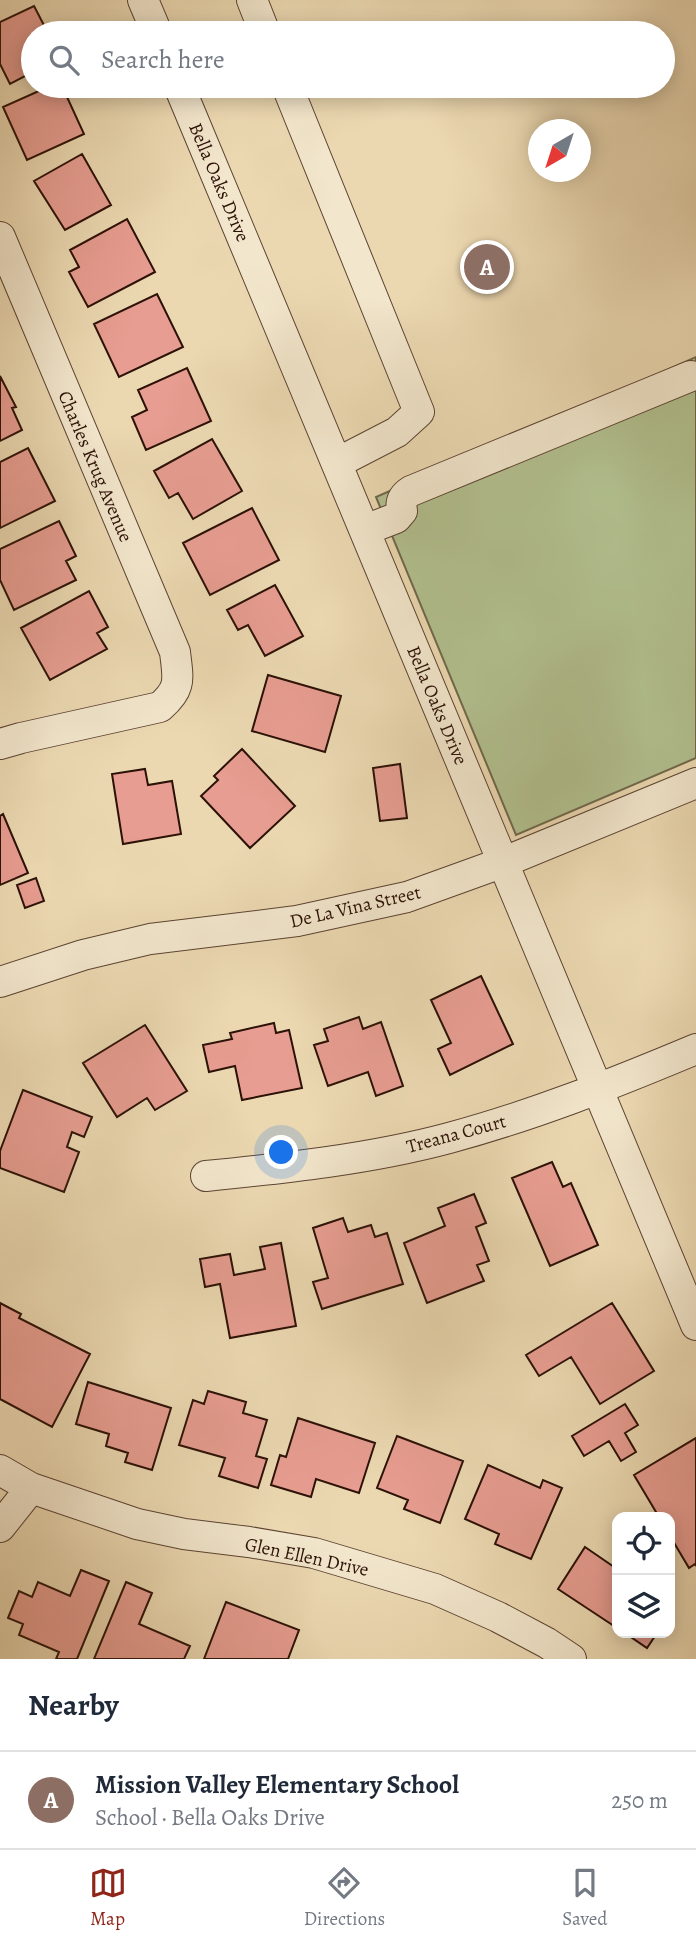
<!DOCTYPE html>
<meta charset="utf-8">
<style>
:root{--surface:#fff;--page:#f2f2f3;--text:#1f2937;--muted:#747a83;--line:#e0e1e3;--accent:#8f2418}
body{margin:0;font-family:Alegreya,serif;background:var(--page);color:var(--text)}
.controls{position:absolute;right:21px;bottom:21px;display:grid;overflow:hidden;border-radius:14px;box-shadow:0 4px 18px #0003}
.controls button{width:63px;height:63px;display:grid;place-items:center;padding:0;border:0;border-bottom:2px solid var(--line);background:var(--surface);color:var(--text);font:35px sans-serif}
.compass{position:absolute;left:528px;top:119px;width:63px;height:63px;border-radius:50%;background:var(--surface);box-shadow:0 4px 18px #0003;rotate:219deg}
.you{position:absolute;left:282px;top:1153px;width:24px;height:24px;margin:-18px;border:5px solid #fff;border-radius:50%;background:#1a73e8;box-shadow:0 0 0 10px #1a73e833}
.badge{display:grid;place-items:center;width:46px;height:46px;border-radius:50%;background:var(--accent);color:#fff;font-size:23px;font-weight:700}
.pin{position:absolute;translate:-50% -50%;border:4px solid #fff;box-shadow:0 2px 7px #0006}
.list{margin:0;padding:0;list-style:none}
h2{display:flex;justify-content:space-between;align-items:center;height:91px;margin:0;padding:0 28px;font-size:30px}
h2 small{font-size:23px;font-weight:400;color:var(--muted)}
.list li{display:grid;grid-template-columns:46px 1fr auto;gap:21px;align-items:center;box-sizing:border-box;height:98px;padding:0 28px;border-top:2px solid var(--line)}
.list b{display:block;font-size:26px;white-space:nowrap}
.list p{margin:0;font-size:23px;white-space:nowrap;color:var(--muted)}
.list em{font-size:23px;font-style:normal;color:var(--muted)}
.icon{flex:none;width:38px;height:38px;fill:none;stroke:currentColor;stroke-width:2;stroke-linecap:round;stroke-linejoin:round}
.map{position:relative;flex:none;width:696px;height:1659px;overflow:hidden}
.search{position:absolute;background:var(--surface);box-shadow:0 4px 18px #0003;left:21px;right:21px;top:21px;height:77px;display:flex;align-items:center;gap:18px;box-sizing:border-box;padding:0 24px;border-radius:38px;color:var(--muted);font-size:26px}
.sheet{height:189px;background:var(--surface)}
nav{display:flex;justify-content:space-around;align-items:center;box-sizing:border-box;height:98px;border-top:2px solid var(--line);background:var(--surface);font-size:19px;color:var(--muted)}
nav a{display:grid;justify-items:center;gap:4px}
nav .on{color:var(--accent)}
.map>svg:first-child{display:block}
.green{fill:#b2c08f;stroke:#6f684b;stroke-width:2}
.building{fill:#e79d91;stroke:#2c1107;stroke-width:2}
.lines{fill:none;stroke-linecap:round;stroke-linejoin:round}
.minor-casing{stroke:#5c4332;stroke-width:32}
.minor{stroke:#f2e6cc;stroke-width:30}
.labels{text-anchor:middle;stroke-width:5;stroke-linejoin:round;paint-order:stroke}
.street-label{font-size:19px;fill:#2c1107;stroke:#f2e6cc}
</style>
<div class="map">
<svg width="696" height="1659" viewBox="0 0 696 1659">
<rect width="100%" height="100%" fill="#ebd8b1"/>
<filter id="stains"><feTurbulence type="fractalNoise" baseFrequency=".00286" numOctaves="4"/><feColorMatrix values="0 0 0 0 .2 0 0 0 0 .09 0 0 0 0 .02 0 0 0 .5 -.17"/></filter>
<radialGradient id="worn" r=".72"><stop offset=".6" stop-color="#630" stop-opacity="0"/><stop offset="1" stop-color="#630" stop-opacity=".3"/></radialGradient>
<path class="green" d="M696,357v401l-180,77 -140,-338z"/>
<path class="building" d="M34,6l14,27h-15v39l-23,12 -10,-20v-42z
M50,86h12l22,48 -57,26 -24,-53z
M82,154l29,51 -46,25 -31,-49z
M127,219l28,53 -67,35 -19,-35 10,-5 -9,-17z
M157,294l26,53 -64,30 -25,-53z
M187,368l24,53 -65,29 -14,-33 15,-7 -9,-20z
M0,376l16,31 -4,1 10,22 -22,11z
M212,439l30,52 -49,28 -15,-26 -9,5 -15,-27z
M28,448l27,53 -55,27v-66z
M252,508l27,52 -69,35 -27,-52z
M59,521l17,35 -10,5 10,19 -62,30 -14,-30v-31z
M275,585l28,51 -38,20 -17,-31 -10,5 -11,-20z
M89,591l19,36 -11,6 10,16 -57,31 -29,-52z
M268,675l73,21 -16,56 -73,-21z
M242,749l53,57 -45,42 -49,-52 17,-16 -4,-4z
M400,764l7,54 -27,3 -7,-53z
M145,769l3,16 24,-4 9,53 -58,10 -11,-70z
M3,814l25,59 -28,12v-69z
M36,878l8,23 -19,7 -8,-23z
M481,976l32,68 -63,31 -12,-26 13,-6 -20,-43z
M359,1017l4,12 18,-7 22,64 -27,10 -8,-24 -40,14 -14,-41 14,-4 -4,-12z
M274,1023l2,10 13,-3 13,58 -60,12 -7,-34 -26,6 -6,-27 29,-6 -2,-6z
M145,1025l42,66 -32,19 -8,-12 -30,19 -34,-54z
M23,1090l69,27 -8,20 -12,-5 -5,15 12,5 -15,40 -64,-24v-17z
M552,1162l11,25 8,-4 27,62 -48,21 -38,-88z
M474,1194l12,29 -10,4 13,34 -12,4 7,16 -57,22 -23,-60 41,-17 -7,-18z
M343,1218l5,14 23,-7 4,12 12,-4 16,51 -81,25 -9,-27 15,-4 -15,-50z
M281,1243l15,83 -66,12 -10,-54 -15,3 -5,-28 30,-5 4,21 31,-6 -5,-22z
M0,1303l21,11 -2,4 71,36 -38,73 -52,-28z
M612,1303l42,68 -54,33 -29,-47 -32,19 -13,-21z
M88,1382l83,26 -19,62 -27,-8 3,-9 -22,-7 3,-12 -33,-10z
M208,1391l38,11 -3,11 24,7 -11,36 11,3 -9,29 -39,-12 6,-18 -46,-13 14,-45 11,4z
M625,1404l13,21 -13,8 11,19 -15,9 -12,-20 -25,15 -12,-20z
M298,1418l77,25 -16,50 -43,-14 -5,18 -40,-12 9,-30 6,2z
M397,1436l66,25 -23,62 -36,-14 4,-9 -31,-12z
M696,1438v128l-1,-2 -6,4 -19,-32v-19h-11l-25,-42z
M488,1465l52,23 3,-8 19,8 -31,71 -36,-15 4,-10 -34,-15z
M585,1547l32,22v59l-59,-39z
M81,1570l28,11 -32,78h-21l3,-7 -40,-17 4,-11 -15,-6 11,-27 13,6 6,-15 32,14z
M126,1582l26,11 -13,31 51,22 -6,13h-90z
M226,1602l73,28 -11,29h-84z
M625,1633h32l-10,15z"/>
<g class="lines">
<defs>
<path id="minor" d="M143,0l14,33
M252,0l13,33
M179,86l517,1239
M287,86l132,326 -22,20 -60,31
M0,237l175,415c3,27 7,36 -15,55l-139,31 -21,6
M365,530l31,-12 6,-7c-2,-10 1,-15 9,-20l280,-115
M0,982l83,-27 67,-16 147,-18 110,-24 97,-35 192,-79
M206,1176c80,-8 165,-17 243,-38 85,-23 166,-55 247,-89
M0,1470l31,18 106,36 47,10 65,8 65,11 121,36 63,28 49,26 24,16
M0,1527l31,-39"/>
</defs>
<use href="#minor" class="minor-casing"/>
<use href="#minor" class="minor"/>
</g>
<g class="labels">
<g class="street-label">
<text transform="translate(220 182) rotate(67)" y="7">Bella Oaks Drive</text>
<text transform="translate(96 466) rotate(67)" y="7">Charles Krug Avenue</text>
<text transform="translate(438 705) rotate(67)" y="7">Bella Oaks Drive</text>
<text transform="translate(355 906) rotate(-13)" y="7">De La Vina Street</text>
<text transform="translate(456 1133) rotate(-15)" y="7">Treana Court</text>
<text transform="translate(307 1556) rotate(12)" y="7">Glen Ellen Drive</text>
</g>
</g>
<rect width="100%" height="100%" filter="url(#stains)"/>
<rect width="100%" height="100%" fill="url(#worn)"/>
</svg>
<div class="controls">
<button><svg class="icon" aria-label="locate" viewBox="0 0 24 24"><circle cx="12" cy="12" r="6"/><path d="M12 2v4M12 18v4M2 12h4M18 12h4"/></svg></button>
<button><svg class="icon" aria-label="layers" viewBox="0 0 24 24"><path d="M12 4l9 5-9 5-9-5zM3 14l9 5 9-5"/></svg></button>
</div>
<svg class="compass" viewBox="-18 -18 36 36"><path d="M0-13l5 13h-10z" fill="#e53935"/><path d="M0 13l5-13h-10z" fill="#747a83"/></svg>
<div class="you"></div>
<div class="pin badge" style="left:487px;top:267px;background:#8d6e63">A</div>
<div class="search"><svg class="icon" aria-label="search" viewBox="0 0 24 24"><circle cx="10" cy="10" r="6"/><path d="M15 15l6 6"/></svg>Search here</div>
</div>
<section class="sheet">
<h2>Nearby<small></small></h2>
<ul class="list">
<li><span class="badge" style="background:#8d6e63">A</span><div><b>Mission Valley Elementary School</b><p>School · Bella Oaks Drive</p></div><em>250 m</em></li>
</ul>
</section>
<nav>
<a class="on"><svg class="icon" aria-label="map" viewBox="0 0 24 24"><path d="M3 6l6-2 6 2 6-2v14l-6 2-6-2-6 2zM9 4v14M15 6v14"/></svg>Map</a>
<a><svg class="icon" aria-label="directions" viewBox="0 0 24 24"><path d="M12 3l9 9-9 9-9-9zM9 14v-3h6M13 9l2 2-2 2"/></svg>Directions</a>
<a><svg class="icon" aria-label="saved" viewBox="0 0 24 24"><path d="M7 4h10v16l-5-4-5 4z"/></svg>Saved</a>
</nav>
